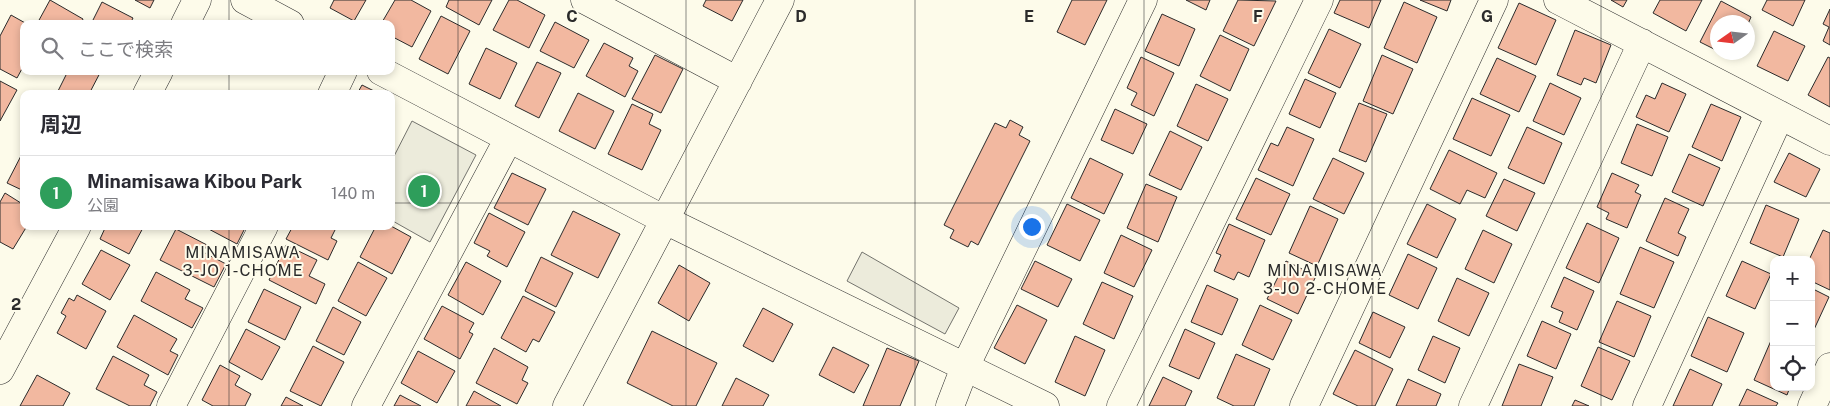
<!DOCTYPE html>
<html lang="ja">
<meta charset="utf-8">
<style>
:root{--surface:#fff;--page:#f7f7f7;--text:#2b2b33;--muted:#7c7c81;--line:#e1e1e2;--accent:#2563eb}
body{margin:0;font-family:"Public Sans","Noto Sans JP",sans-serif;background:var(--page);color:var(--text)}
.controls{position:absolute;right:15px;bottom:15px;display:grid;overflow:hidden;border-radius:10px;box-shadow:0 2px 8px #0003}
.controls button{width:45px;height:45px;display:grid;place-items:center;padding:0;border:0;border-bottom:1px solid var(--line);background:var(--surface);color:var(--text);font:25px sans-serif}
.compass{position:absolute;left:1710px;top:15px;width:45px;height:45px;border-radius:50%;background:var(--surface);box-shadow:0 2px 8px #0003;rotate:256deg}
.you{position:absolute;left:1031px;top:226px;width:18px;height:18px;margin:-12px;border:4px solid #fff;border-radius:50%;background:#1a73e8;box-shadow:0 0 0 8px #1a73e833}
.badge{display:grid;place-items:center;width:32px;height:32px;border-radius:50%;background:var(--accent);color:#fff;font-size:16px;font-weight:700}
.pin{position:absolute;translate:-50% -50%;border:2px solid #fff;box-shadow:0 1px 5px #0006}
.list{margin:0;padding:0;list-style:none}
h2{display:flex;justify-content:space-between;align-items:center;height:65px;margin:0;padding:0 20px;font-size:21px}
h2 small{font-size:16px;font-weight:400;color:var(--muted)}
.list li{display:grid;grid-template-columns:32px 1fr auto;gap:15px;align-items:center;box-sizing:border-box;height:75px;padding:0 20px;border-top:1px solid var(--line)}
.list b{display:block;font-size:19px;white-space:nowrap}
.list p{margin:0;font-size:16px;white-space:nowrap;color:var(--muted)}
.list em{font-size:16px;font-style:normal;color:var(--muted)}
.icon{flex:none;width:28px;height:28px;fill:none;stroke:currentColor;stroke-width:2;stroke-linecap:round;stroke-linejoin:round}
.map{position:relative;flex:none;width:1830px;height:406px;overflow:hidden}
.search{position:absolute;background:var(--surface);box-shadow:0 2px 8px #0003;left:20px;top:20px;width:375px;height:55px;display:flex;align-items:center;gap:12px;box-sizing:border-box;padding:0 18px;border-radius:10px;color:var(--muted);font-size:19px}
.panel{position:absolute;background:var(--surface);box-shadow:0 2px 8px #0003;left:20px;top:90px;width:375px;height:140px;border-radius:10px}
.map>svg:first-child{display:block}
.green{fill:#ecebdb;stroke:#74746e}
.building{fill:#f2b8a0;stroke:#2b2b2b}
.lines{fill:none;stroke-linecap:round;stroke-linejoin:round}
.minor-casing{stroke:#2b2b2b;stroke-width:29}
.minor{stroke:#fdfbea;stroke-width:28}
.grid{fill:none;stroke:#2b2b2b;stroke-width:1;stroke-opacity:0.55}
.labels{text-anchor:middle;stroke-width:4;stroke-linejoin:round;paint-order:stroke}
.neighbourhood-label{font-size:16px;letter-spacing:1px;fill:#2b2b2b;stroke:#fdfbea}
.grid-label{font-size:16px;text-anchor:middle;font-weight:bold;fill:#2b2b2b;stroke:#fdfbea;stroke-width:4;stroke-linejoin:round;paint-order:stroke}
</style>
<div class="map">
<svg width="1830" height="406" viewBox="0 0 1830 406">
<rect width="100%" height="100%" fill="#fdfbea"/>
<path class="green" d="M412,121l64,34 -46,87 -39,-22v-58z
M862,252l97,56 -14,26 -98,-53z"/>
<path class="building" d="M50,0l33,19 -2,5h-40l-3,-2z
M135,0h19l-4,8z
M334,0h32l-12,21 -24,-13z
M395,0h16l20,11 -19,36 -21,-11v-12h-10z
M449,0h43l-13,25 -33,-18z
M509,0h8l28,15 -16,33 -36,-18z
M706,0h37l-11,21 -29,-15z
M1072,0h35l-22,45 -28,-13z
M1186,0h24l-4,10z
M1238,0l38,1 -22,45 -31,-15z
M1340,0h41l-12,28 -35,-15z
M1420,0h31l-4,11z
M1611,0h16l-4,7z
M1660,0h42l-16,31 -33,-18z
M1767,0h38l-12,26 -31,-16z
M1721,1l30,16 -3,7v-2h-30v29l-18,-9z
M102,2l31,16 -3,6h-39z
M1404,2l33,15 -20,46 -33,-15z
M1519,3l37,17 -20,45 -38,-17z
M1830,9v36l-7,-4 6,-14 -6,-3z
M1162,14l33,15 -16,37 -34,-15z
M11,15l16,9h-3v41l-7,13 -17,-9v-33z
M441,16l29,15 -22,43 -29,-15z
M555,22l34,18 -15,28 -34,-17z
M1329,29l32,15 -21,44 -32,-15z
M1575,30l36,15 -15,38 -12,-5 -3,7 -24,-10z
M1774,31l31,15 -17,35 -31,-15z
M1220,35l29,14 -19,42 -30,-15z
M604,43l29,15 -4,8 9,5 -13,26 -39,-21z
M486,48l31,15 -17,36 -31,-15z
M1721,52h11l-2,5z
M655,55l28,14 -22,44 -29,-14z
M1382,55l31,14 -20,45 -30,-13z
M1141,57l33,16 -20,43 -23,-11 6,-12 -10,-5z
M1828,57l2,1v49l-22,-12z
M1497,58l39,18 -17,36 -39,-18z
M537,62l24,11 -22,45 -24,-12z
M68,71h33l-12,23h-26l-5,-3z
M1305,79l31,14 -16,35 -31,-14z
M0,81l17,9 -17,31z
M1550,83l31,15 -17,37 -31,-14z
M1662,83l24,11 -17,38 -33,-15 10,-22 9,4z
M1196,84l32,15 -20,42 -31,-15z
M362,85l18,9h-23z
M578,93l36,18 -19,38 -36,-18z
M1472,98l38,17 -19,41 -38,-17z
M1359,103l28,11 -21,48 -27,-11z
M632,104l21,10 -4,10 12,6 -19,40 -34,-16z
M1711,104l30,13 -19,44 -30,-14z
M1115,109l32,15 -14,30 -32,-14z
M1010,120l13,7 -4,8 11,6 -52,104 -7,-4 -3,6 -18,-9 4,-8 -10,-5 51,-102 11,5z
M1637,124l31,13 -16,39 -31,-13z
M1287,127l27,12 -21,47 -35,-16 13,-27 7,3z
M1527,127l35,16 -18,41 -36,-16z
M1170,131l32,16 -21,43 -32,-15z
M24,150v41l-17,-8z
M1449,150l48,23 -12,25 -18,-8 -7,14 -30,-15z
M1789,153l31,16 -14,28 -32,-15z
M1689,154l31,14 -17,38 -31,-14z
M1090,158l33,16 -19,40 -33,-16z
M1333,158l31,15 -20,41 -31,-15z
M512,173l34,16 -18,36 -34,-17z
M1612,173l27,12 -4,7 6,3 -14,33 -21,-9 3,-6 -12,-6z
M1256,178l34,16 -19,41 -35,-16z
M1504,179l31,14 -18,38 -31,-15z
M1146,184l31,13 -19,45 -31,-14z
M5,193l19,12v21h3l-14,23 -13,-7v-40z
M1665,198l24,11 -11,24 8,4 -8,19 -32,-15z
M1067,204l33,16 -20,41 -33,-16z
M1427,204l29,15 -19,39 -30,-14z
M1766,205l33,14 -16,38 -33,-14z
M1310,206l28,13 -21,47 -28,-13z
M573,211l47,23 -22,44 -47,-23z
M489,213l36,19 -18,35 -20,-11 3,-5 -16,-8z
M1587,223l32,15 -20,45 -33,-15z
M1229,224l36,16 -16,37 -11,-5 -4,8 -20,-9 7,-16 -5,-2z
M106,226h38l-15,28 -29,-15z
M203,226h43l-9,18z
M293,226h44l-6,12 6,3 -9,19 -42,-21z
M376,226h15l20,11 -19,37 -32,-17z
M176,229l31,16 -4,7 23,12 -12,23 -54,-27z
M1483,230l29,14 -18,39 -29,-14z
M1823,230l7,3v57l-19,-9v-21h-2z
M1121,235l31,15 -18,37 -30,-14z
M286,245l31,15 -8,16 16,8 -9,20 -47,-24z
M1640,247l34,15 -20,46 -34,-14z
M101,250l29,15 -20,35 -28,-16z
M1408,254l29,14 -19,41 -29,-14z
M541,257l32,16 -17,34 -31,-16z
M1035,261l37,18 -14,28 -37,-18z
M1286,261l30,15 -18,38 -31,-15z
M1742,261l29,13 -16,35 -29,-13z
M358,262l29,16 -21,38 -28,-15z
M466,262l35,19 -18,34 -35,-20z
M679,265l31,18 -21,38 -31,-18z
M156,272l34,18 -5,9 18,9 -11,20 -51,-27z
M1564,277l30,14 -17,39 -18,-8 4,-10 -12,-5z
M1457,278l32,15 -20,43 -31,-15z
M1102,282l31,14 -19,43 -31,-15z
M1207,285l31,14 -16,36 -31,-13z
M1811,288l18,9 -18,39z
M264,289l37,18 -16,33 -37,-18z
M77,295l29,16 -20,38 -29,-16 9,-17 -5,-3 8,-15 5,3z
M523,296l32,16 -16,30 -6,-3 -7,13 -25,-14z
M1617,301l34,15 -17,41 -35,-15z
M1017,305l30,15 -22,44 -31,-16z
M1260,305l32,15 -19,40 -31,-15z
M442,306l32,17 -5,9 4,2 -13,25 -36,-20z
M333,307l28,15 -17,33 -28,-14z
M763,308l30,16 -20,38 -30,-16z
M1373,312l32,15 -15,31 -31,-15z
M134,315l43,24 -7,12 8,4 -10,20 -51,-28z
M1708,317l36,16 -17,39 -36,-16z
M1542,321l29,13 -15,35 -29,-13z
M246,329l34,18 -18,33 -33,-18z
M1185,329l30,14 -16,36 -30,-13z
M652,331l65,32 -21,43h-23l-46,-23z
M1075,336l30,14 -20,46 -30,-14z
M1433,336l27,12 -15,35 -27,-13z
M1773,336l1,51h16l-3,8 -33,-15z
M313,346l31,16 -23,44 -31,-15z
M833,347l36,18 -15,28 -35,-18z
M1598,347l32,14 -18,39 -31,-14z
M494,348l34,19 -6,13 6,3 -11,21 -41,-21z
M887,348l32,13 -19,45h-37z
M1355,350l38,19 -18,37h-17l-25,-12z
M418,351l37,20 -18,32 -36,-20z
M1236,354l34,15 -16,37h-20l-17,-8z
M113,356l36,19 -5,10 13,7 -7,14h-20l-34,-17z
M1519,364l34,13 -12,29h-39z
M220,365l20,11 -5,9 16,9 -6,12h-32l-11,-6z
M1690,369l32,15 -10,22h-39z
M37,375l33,18 -7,13h-43z
M1163,377l29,14 -7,15h-36z
M736,378l33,17 -6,11h-41z
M1408,379l33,15 -5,12h-40z
M1747,389l31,14 -2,3h-37z
M474,391l27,15h-35z
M400,395l21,11h-27z
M286,397l17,9h-22z
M1575,400l14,6h-17z"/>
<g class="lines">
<defs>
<path id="minor" d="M245,0l45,24
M585,0l153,81
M1558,0l272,141
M185,24l12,-24
M381,71l284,149 380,186
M147,94l12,-23
M332,94l11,-23
M0,370l77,-144
M171,406l93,-180
M366,406l143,-268
M567,406l213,-406
M950,406l15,-39 178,-367
M1121,406l198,-406
M1304,406l190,-406
M1473,406l169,-363
M1647,406l133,-291
M1812,406l18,-39"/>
</defs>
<use href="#minor" class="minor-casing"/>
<use href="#minor" class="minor"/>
</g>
<path class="grid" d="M229,0v24M458,0v406M686,0v406M915,0v406M1144,0v406M1372,0v406M1601,0v406M229,71v23M0,203h24M391,203h1439M229,226v180"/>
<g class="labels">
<g class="neighbourhood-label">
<text x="243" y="258">MINAMISAWA<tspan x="243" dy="18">3-JO 1-CHOME</tspan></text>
<text x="1325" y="276">MINAMISAWA<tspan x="1325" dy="18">3-JO 2-CHOME</tspan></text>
</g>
</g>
<g class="grid-label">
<text x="572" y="22">C</text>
<text x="801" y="22">D</text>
<text x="1029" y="22">E</text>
<text x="1258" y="22">F</text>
<text x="1487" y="22">G</text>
<text x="16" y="310">2</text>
</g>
</svg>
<div class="controls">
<button>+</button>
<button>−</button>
<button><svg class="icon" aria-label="locate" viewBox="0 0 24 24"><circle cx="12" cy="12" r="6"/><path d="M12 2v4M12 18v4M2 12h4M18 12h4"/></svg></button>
</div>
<svg class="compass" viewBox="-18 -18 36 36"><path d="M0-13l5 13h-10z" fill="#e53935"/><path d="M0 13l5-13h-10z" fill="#7c7c81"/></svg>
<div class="you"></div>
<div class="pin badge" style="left:424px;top:191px;background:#2e9e5b">1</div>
<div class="search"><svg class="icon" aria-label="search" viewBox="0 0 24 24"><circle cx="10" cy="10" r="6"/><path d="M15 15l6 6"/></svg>ここで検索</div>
<section class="panel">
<h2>周辺<small></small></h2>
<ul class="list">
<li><span class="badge" style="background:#2e9e5b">1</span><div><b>Minamisawa Kibou Park</b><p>公園</p></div><em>140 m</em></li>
</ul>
</section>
</div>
